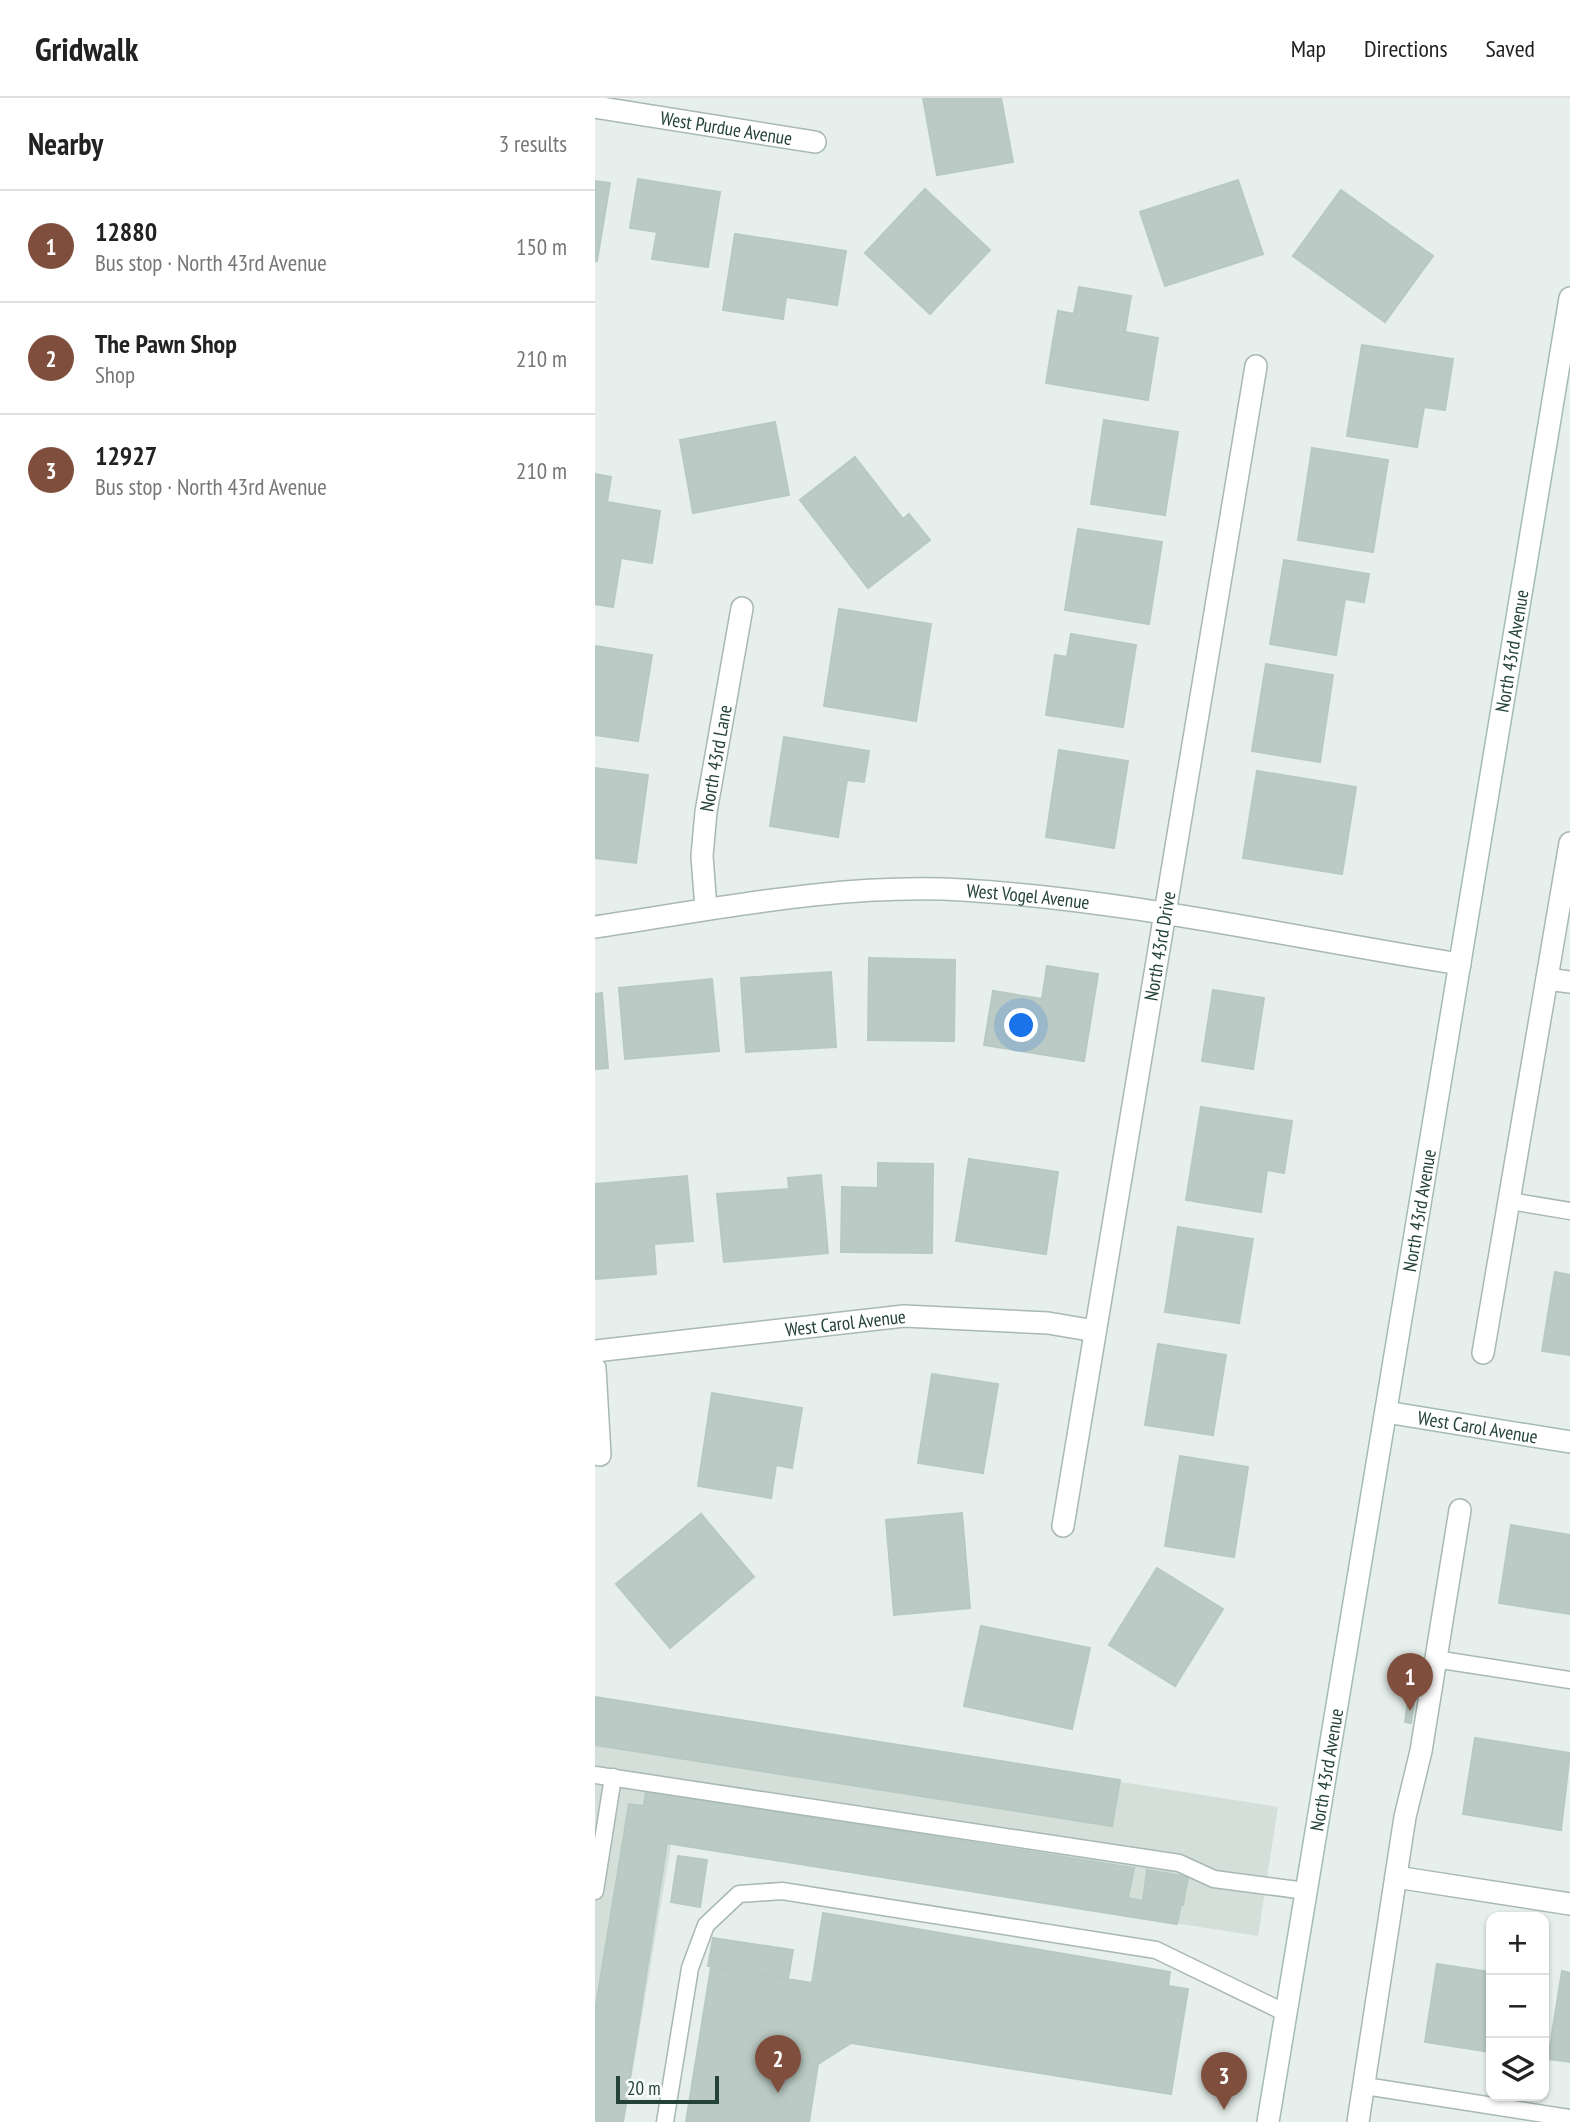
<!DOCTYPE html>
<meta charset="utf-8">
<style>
:root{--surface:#fff;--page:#f6f6f6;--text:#222;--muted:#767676;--line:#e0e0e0;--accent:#804e3d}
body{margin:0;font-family:"PT Sans Narrow",sans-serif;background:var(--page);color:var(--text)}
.controls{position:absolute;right:21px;bottom:21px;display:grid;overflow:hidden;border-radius:14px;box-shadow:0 2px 5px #0004}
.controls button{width:63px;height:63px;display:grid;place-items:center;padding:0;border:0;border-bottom:2px solid var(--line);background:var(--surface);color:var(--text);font:35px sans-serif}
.scale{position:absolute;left:21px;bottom:18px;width:103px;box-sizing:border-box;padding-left:7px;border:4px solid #24423a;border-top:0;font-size:19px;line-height:24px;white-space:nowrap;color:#24423a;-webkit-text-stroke:5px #f7fbf9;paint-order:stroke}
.you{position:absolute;left:427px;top:928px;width:24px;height:24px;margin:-18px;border:5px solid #fff;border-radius:50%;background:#1a73e8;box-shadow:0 0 0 10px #1a73e833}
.badge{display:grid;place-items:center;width:46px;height:46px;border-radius:50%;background:var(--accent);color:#fff;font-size:23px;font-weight:700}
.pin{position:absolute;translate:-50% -58px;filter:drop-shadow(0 2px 4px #0008)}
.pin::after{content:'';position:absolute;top:37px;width:24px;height:21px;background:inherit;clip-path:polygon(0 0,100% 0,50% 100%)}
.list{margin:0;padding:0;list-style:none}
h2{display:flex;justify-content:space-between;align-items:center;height:91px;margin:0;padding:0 28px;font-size:30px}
h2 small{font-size:23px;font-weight:400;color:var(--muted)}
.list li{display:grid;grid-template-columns:46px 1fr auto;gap:21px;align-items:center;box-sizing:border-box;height:112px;padding:0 28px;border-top:2px solid var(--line)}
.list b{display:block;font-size:26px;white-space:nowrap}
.list p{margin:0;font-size:23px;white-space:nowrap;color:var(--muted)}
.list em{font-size:23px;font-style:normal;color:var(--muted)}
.icon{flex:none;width:38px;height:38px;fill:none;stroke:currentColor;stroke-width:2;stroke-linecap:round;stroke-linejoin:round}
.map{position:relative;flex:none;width:975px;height:2024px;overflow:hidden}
header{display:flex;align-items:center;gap:42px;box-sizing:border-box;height:98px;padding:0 35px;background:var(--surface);border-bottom:2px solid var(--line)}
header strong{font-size:33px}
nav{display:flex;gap:38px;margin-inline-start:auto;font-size:24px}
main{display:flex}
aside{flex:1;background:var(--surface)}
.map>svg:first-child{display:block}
.built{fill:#d4dfda}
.building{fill:#bbcac4;stroke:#b8c9c2;stroke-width:2}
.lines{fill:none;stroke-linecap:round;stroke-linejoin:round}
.lane-casing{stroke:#a8b8b2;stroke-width:19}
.street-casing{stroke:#a8b8b2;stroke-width:24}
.secondary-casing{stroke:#a4bbb3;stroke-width:24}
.lane{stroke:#fff;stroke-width:16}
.street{stroke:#fff;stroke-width:21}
.secondary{stroke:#fff;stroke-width:21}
.labels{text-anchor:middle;stroke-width:7;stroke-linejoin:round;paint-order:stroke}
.street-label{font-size:19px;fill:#24423a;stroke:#f7fbf9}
</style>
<header>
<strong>Gridwalk</strong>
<nav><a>Map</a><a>Directions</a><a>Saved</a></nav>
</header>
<main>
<aside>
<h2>Nearby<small>3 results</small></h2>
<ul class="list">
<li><span class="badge">1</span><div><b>12880</b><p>Bus stop · North 43rd Avenue</p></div><em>150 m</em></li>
<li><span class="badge">2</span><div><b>The Pawn Shop</b><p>Shop</p></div><em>210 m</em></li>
<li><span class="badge">3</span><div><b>12927</b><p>Bus stop · North 43rd Avenue</p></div><em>210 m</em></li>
</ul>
</aside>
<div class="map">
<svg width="975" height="2024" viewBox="0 0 975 2024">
<rect width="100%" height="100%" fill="#e6efeb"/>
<path class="built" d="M0,1600l683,109 -20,129 -587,-91 -47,277h-29z"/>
<path class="building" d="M328,0h78l12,64 -76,13z
M43,81l82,13 -12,75 -56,-8 5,-27 -27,-4z
M643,82l25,74 -98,32 -25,-74z
M0,83l15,2 -13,78h-2z
M330,91l65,61 -60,64 -65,-61z
M746,92l92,66 -48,66 -92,-66z
M140,136l111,17 -9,54 -51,-8 -3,22 -60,-9z
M484,189l52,9 -6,36 33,6 -10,62 -102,-17 12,-72 16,3z
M767,247l91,14 -8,51 -21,-3 -7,40 -70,-11z
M509,322l74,12 -13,83 -74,-11z
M180,324l14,73 -96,18 -13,-73z
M717,350l76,12 -15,92 -75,-12z
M260,359l48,62 6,-5 21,26 -62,48 -68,-88z
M0,376l16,3 -4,25 53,9 -8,52 -31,-5 -8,49 -18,-3z
M483,431l84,13 -13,82 -84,-14z
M689,462l85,14 -5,28 -19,-3 -9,56 -66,-11z
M244,511l92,15 -15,97 -92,-15z
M476,536l65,11 -13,82 -77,-12 9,-60 12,2z
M0,548l57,9 -14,86 -43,-6z
M671,566l67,11 -13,87 -68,-11z
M189,639l85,14 -5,31 -17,-2 -9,57 -68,-11z
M464,652l69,11 -14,87 -68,-11z
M0,670l53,7 -12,88 -41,-5z
M662,673l99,16 -14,87 -99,-16z
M274,860l86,2 -1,81 -86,-1z
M452,868l51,8 -14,87 -100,-16 9,-54 49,8z
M236,874l5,75 -90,5 -5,-74z
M117,881l7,72 -94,8 -6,-71z
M618,892l51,8 -11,71 -51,-8z
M7,895l6,75 -13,1v-75z
M606,1009l91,14 -8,52 -17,-3 -6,42 -75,-12z
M374,1061l89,13 -12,82 -90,-13z
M283,1065l55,1 -1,89 -91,-1 1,-65 36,1z
M226,1077l7,78 -104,9 -7,-68 72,-5 -1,-11z
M92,1078l6,65 -39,3 2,30 -60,5 -1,-95z
M583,1129l75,12 -14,84 -74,-11z
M960,1174l15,3v80l-28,-4z
M563,1246l68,11 -13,80 -68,-10z
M337,1276l66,10 -15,89 -65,-10z
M117,1295l90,15 -10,60 -16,-3 -5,33 -73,-12z
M585,1358l68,11 -14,90 -69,-11z
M367,1415l8,95 -76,7 -8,-95z
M106,1416l53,63 -84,71 -54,-64z
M916,1427l59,10v79l-71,-11z
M562,1470l66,41 -48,77 -66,-41z
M386,1528l109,22 -18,81 -108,-23z
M0,1599l525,83 -8,46 -517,-81z
M813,1604l6,1 -3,20 -6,-1z
M880,1640l95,15 -9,77 -98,-16z
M51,1693l488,77 -6,30 15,3 4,-31 41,7 -5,28h-2l-4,19 -510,-81 -44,279h-28v-111l34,-207 15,2z
M83,1758l29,4 -7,47 -29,-5z
M228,1815l347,59 -2,14 20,3 -17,105 -320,-51 -33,21 -9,58h-123l25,-155 101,16z
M118,1840l80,12 -5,29 -80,-13z
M842,1866l54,8v80l-66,-10z
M967,1873l8,2v89l-22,-3z"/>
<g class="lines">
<defs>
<path id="lane" d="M915,1103l60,10
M840,1561l135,21
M0,1677l584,88 35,16 92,12
M0,1793l18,-114
M770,1988l205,32
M70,2024l25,-154 16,-43 33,-31 43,-3 374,59 130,63"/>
<g id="street">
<path id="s1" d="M0,9l220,35"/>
<path id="s2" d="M111,811l-4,-53 4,-44 36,-204"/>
<path id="s3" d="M0,829c121,-18 245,-44 368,-37 166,10 332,48 497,74"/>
<path d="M952,881l23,3"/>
<path id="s4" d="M0,1253l309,-35 144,7 47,8"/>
<path d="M888,1255l87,-510"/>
<path d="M0,1270l5,87"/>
<path id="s5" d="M468,1428l193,-1160"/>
<path d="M801,1779l174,27"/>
<path d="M763,2024l47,-305 16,-66 39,-241"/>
</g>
<g id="secondary">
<path id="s6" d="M791,1314l184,30"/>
<path id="s7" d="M673,2024l302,-1824"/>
</g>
</defs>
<use href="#lane" class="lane-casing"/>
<use href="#street" class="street-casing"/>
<use href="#secondary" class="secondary-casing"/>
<use href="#lane" class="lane"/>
<use href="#street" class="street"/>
<use href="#secondary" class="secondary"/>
</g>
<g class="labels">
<g class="street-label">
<text dy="7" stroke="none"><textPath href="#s1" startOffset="133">West Purdue Avenue</textPath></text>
<text dy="7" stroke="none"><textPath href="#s7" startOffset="1491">North 43rd Avenue</textPath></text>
<text dy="7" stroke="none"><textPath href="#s2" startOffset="152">North 43rd Lane</textPath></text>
<text dy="7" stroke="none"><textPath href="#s3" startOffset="436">West Vogel Avenue</textPath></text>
<text dy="7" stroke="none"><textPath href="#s5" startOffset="588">North 43rd Drive</textPath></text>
<text dy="7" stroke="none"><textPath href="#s7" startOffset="924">North 43rd Avenue</textPath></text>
<text dy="7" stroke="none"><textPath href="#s4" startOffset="252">West Carol Avenue</textPath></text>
<text dy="7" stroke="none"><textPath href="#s6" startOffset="93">West Carol Avenue</textPath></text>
<text dy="7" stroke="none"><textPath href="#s7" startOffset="357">North 43rd Avenue</textPath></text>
</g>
</g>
</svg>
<div class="controls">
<button>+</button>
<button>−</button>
<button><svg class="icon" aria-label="layers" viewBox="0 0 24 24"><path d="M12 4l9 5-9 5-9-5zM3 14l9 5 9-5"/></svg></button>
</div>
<div class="scale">20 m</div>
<div class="you"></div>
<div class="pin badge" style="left:815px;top:1613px">1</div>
<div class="pin badge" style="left:183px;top:1995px">2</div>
<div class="pin badge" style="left:629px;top:2012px">3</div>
</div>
</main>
